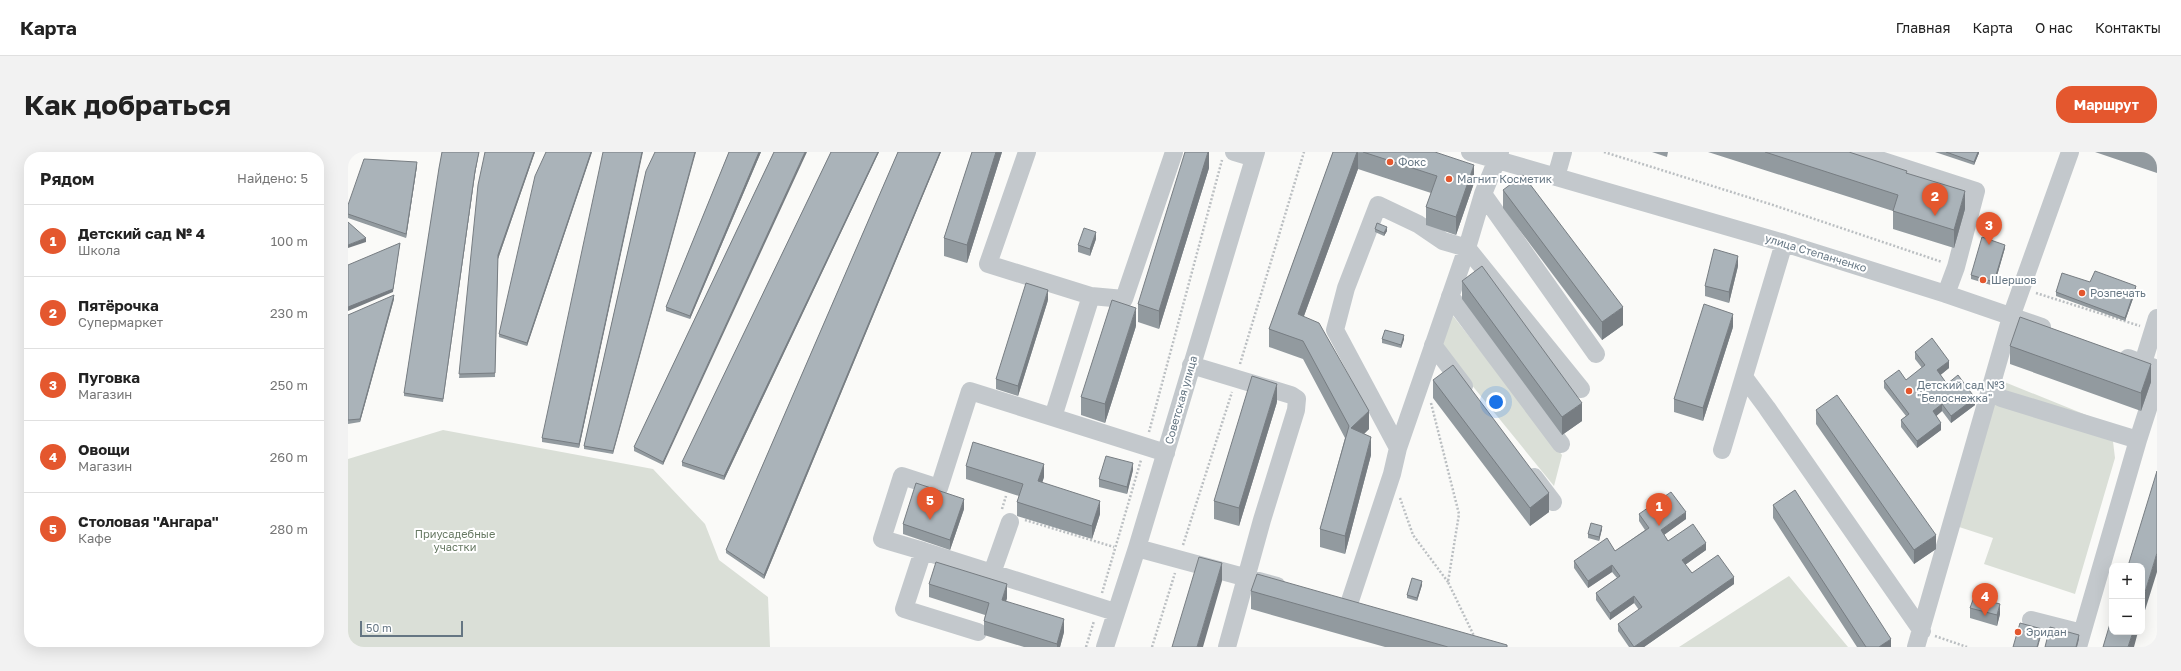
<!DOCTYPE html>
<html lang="ru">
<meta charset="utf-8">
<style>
:root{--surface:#fff;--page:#f2f2f2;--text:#222;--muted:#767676;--line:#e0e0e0;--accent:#e4572e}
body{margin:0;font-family:"Golos Text",sans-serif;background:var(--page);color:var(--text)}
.controls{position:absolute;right:12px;bottom:12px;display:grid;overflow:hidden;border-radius:8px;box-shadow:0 4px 16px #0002}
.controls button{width:36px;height:36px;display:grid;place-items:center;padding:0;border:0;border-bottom:1px solid var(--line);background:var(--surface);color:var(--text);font:20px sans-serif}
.scale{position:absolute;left:12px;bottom:10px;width:103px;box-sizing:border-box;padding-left:4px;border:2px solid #657683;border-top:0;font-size:11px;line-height:14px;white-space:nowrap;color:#657683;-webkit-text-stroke:3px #fff;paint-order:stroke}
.you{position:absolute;left:1148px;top:250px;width:14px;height:14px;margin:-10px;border:3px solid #fff;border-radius:50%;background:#1a73e8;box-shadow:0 0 0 6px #1a73e833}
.badge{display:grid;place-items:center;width:26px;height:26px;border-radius:50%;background:var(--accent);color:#fff;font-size:13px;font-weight:700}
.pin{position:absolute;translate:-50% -33px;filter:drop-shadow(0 1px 2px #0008)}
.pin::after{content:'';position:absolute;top:21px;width:14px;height:12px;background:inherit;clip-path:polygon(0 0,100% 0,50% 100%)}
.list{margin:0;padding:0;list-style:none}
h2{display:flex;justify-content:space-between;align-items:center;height:52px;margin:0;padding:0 16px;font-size:17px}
h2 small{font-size:13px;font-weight:400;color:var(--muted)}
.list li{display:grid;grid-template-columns:26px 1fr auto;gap:12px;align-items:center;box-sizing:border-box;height:72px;padding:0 16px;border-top:1px solid var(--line)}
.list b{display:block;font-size:15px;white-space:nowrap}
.list p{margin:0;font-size:13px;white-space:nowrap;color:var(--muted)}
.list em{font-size:13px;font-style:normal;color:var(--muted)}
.map{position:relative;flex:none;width:1809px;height:495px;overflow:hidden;border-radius:16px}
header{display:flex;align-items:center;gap:24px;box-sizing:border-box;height:56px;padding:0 20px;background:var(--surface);border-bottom:1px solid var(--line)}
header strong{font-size:19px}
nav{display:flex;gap:22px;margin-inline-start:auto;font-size:14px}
.intro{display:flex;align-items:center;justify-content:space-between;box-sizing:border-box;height:96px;padding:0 24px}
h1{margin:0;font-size:28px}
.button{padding:10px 18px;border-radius:16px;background:var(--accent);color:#fff;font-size:14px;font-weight:700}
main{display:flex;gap:24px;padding:0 24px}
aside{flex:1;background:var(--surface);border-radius:16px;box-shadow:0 4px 16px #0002}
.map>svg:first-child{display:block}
.green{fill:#dadfd7}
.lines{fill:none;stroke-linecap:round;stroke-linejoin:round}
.path{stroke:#bbbfc2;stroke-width:2.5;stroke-dasharray:2 2;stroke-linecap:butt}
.minor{stroke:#c3c8cc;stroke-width:18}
.wall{fill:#929a9f}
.shaded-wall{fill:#777d82}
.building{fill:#aab3b9;stroke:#777d82}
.poi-dot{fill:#e4572e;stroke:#fff;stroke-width:1.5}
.labels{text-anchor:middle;stroke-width:4;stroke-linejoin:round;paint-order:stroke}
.poi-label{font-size:11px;fill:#657683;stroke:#fff;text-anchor:start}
.street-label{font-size:11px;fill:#657683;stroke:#fff}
.park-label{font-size:11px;fill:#687a64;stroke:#fff}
</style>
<header>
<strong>Карта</strong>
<nav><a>Главная</a><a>Карта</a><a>О нас</a><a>Контакты</a></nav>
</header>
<div class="intro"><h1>Как добраться</h1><a class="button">Маршрут</a></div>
<main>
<aside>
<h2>Рядом<small>Найдено: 5</small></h2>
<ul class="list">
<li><span class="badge">1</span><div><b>Детский сад № 4</b><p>Школа</p></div><em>100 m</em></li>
<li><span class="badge">2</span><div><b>Пятёрочка</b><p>Супермаркет</p></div><em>230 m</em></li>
<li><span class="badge">3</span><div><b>Пуговка</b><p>Магазин</p></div><em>250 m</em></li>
<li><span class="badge">4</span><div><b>Овощи</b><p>Магазин</p></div><em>260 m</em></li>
<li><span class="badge">5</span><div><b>Столовая &quot;Ангара&quot;</b><p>Кафе</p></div><em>280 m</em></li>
</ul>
</aside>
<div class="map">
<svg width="1809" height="495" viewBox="0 0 1809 495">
<rect width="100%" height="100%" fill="#fafaf8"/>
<path class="green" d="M1102,160l112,143 -8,31 -114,-140z
M1654,229l109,44 4,33 -40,136 -91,-30 9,-26 -37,-12z
M95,278l210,39 52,55 14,36 49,37 2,50h-422v-188z
M1441,424l59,71h-169z"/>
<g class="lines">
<path class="path" d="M1256,0l169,53 169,57
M1644,127l15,4
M1688,141l104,33
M892,212l64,-212
M1083,251l28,111 -11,68 27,56
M801,280l73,-272
M1052,346l13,37 35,47
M654,357l4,-13
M677,368l89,27
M835,393l49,-153
M754,441l39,-133
M1587,484l32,11
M738,495l8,-26
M804,495l23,-74"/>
<path class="minor" d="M679,0l-39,112 103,32
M886,0l20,6
M1122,0l314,91 162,51 96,33
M1507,0l121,39 -20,76 -10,27
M1208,25l7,-25
M1135,42l113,160
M1102,144l111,148
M1085,193l31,41
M1780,206l29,11
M1795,211l14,-45
M843,213l100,30 6,4 -1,11 -34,110 -35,127
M1396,225l23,31 155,223
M1653,246l137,42
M705,265l38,-121 33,3 50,-147
M1050,296l-63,-118 11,-42 32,-83 40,19 25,17 24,7 114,141
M1374,298l62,-207
M1186,325l19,25
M789,396l140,38
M575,399l-41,-12 20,-63 37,12 31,-97 196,62
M644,421l18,-51
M1001,452l43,-130 6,-26 69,-200 16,-54 17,-42
M1683,468l51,13
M630,480l-74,-23 19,-58 192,61
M757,495l32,-99 119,-396
M1568,495l95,-330 59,-165
M1730,495l60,-207 19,-59"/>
</g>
<path class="wall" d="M94,0h37l-4,22 -32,228 -39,-6v-3z
M137,0h50l-37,107 -3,118 -36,1z
M198,0h46l-65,194 -28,-9v-3z
M381,0h32l-71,167 -24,-8v-4z
M426,0l-111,313 -29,-14v-4z
M483,0h48l-155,328 -42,-14v-4z
M550,0h43l-177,427 -38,-26v-3z
M624,0h30l-35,111 -23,-7v-18z
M861,0v16l-50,161 -21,-7v-18z
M985,0h102l39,31 -18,52 -30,-10v-18l5,-14 -73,-24 -54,147 65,113 -5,5 7,21 -26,99 -25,-7v-18l25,-91 -42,-79 -34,-12v-18z
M1304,0h16l-1,5z
M1360,0h141l58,21 58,36 -11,39 -61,-19v-18z
M1587,0h44v1l-5,12z
M1747,0h62v21z
M294,1l-63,295 -37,-6v-4z
M69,14l-11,72 -58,-20v-13z
M298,19l-33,283 -29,-5v-3z
M1155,38l120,135 -21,15 -99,-132z
M1027,77l12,2 -3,5 -9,-4z
M748,87l-6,17 -12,-4v-7z
M1657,96l-11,38 -23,-7v-4z
M1390,114l-9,37 -24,-7v-10z
M1114,129l120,140 -20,14 -100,-136z
M1742,130l46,8 -11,31 -69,-25v-4z
M46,147l-34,123 -12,2v-109z
M700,148l-30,96 -22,-7v-10z
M788,174l-31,97 -24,-8v-18z
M1385,175l-30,94 -29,-9v-13z
M1034,187h22l-3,9 -19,-5z
M1662,194l141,36 -10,29 -131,-47z
M1567,200l34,16 -9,7 7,9 28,21 -24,18 -9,-12 -6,5 5,14 -24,18 -16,-21v-7l5,-4 -22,-28v-7l22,-1 16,-12 -7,-9z
M1085,228l116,132 -19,14 -97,-128z
M929,250l-38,124 -25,-7v-18z
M1468,258l120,139 -22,15 -98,-140z
M618,314l78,11 -2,6 58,31 -8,25 -75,-23v-14l2,-6 -53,-17z
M785,318l-6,24 -28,-7v-8z
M1425,353l118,142h-34l-84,-129z
M616,357l-14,41 -47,-16v-10z
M1291,362l47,5 -22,16 4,6 38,9 -21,15 7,8 42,11 -90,63h-15l-11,-16v-7l21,-14 -5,-7 -24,17 -14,-20v-7l21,-15 -5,-6 -24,16 -14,-20v-7l41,-10 30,-21 -6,-9z
M1254,377l-3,12 -11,-3v-4z
M581,432l78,14 -1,3 58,31 -4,15h-36l-40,-12v-14l1,-6 -56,-18z
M1074,433l-5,16 -10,-3v-3z
M903,439l256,56h-122l-134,-38z
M1622,456l30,6 -3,12 -27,-8z"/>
<path class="shaded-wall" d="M131,0l-4,22 -32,228 32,-231z
M186,0h1l-37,107 -3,118 3,-122z
M243,0h1l-65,194v-3z
M294,0h1l-64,296v-4z
M347,0h1l-83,302v-3z
M411,0h2l-71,167v-3z
M457,0h2l-144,313v-3z
M530,0h1l-155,328v-4z
M592,0h1l-177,427v-4z
M648,0h6l-35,111v-18z
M860,0h1v16l-50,161v-18z
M1009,0h1v17l-60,163v-18z
M1630,0h1v1l-5,12v-3z
M69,10v4l-11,72v-4z
M1126,13v18l-18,52v-18z
M1617,39v18l-11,39v-18z
M1039,75v4l-3,5v-3z
M748,80v7l-6,17v-7z
M18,86v4l-18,6v-3z
M52,91l-7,49 -45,19v-4z
M1657,93v3l-11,38v-4z
M1390,104v10l-9,37v-11z
M1788,134v4l-11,31v-3z
M700,138v10l-30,96v-10z
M46,143v4l-34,123v-3z
M1275,155v18l-21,15v-18z
M788,156v18l-31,97v-19z
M1385,162v13l-30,94v-13z
M1056,183v4l-3,9v-3z
M1601,209v7l-12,10v-8z
M1803,212v18l-10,29v-18z
M929,232v18l-38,124v-18z
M1627,246v7l-24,18v-7z
M1234,251v18l-20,14v-18z
M1594,252v7l-9,8v-8z
M1021,259v18l-18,17v-18z
M1593,271v7l-24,18v-7z
M1023,285v18l-26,99v-18z
M785,311v7l-6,24v-7z
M696,312v13l-6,18v-14z
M1201,341v19l-19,14v-18z
M616,347v10l-14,41v-10z
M752,349v13l-8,25v-13z
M1338,360v7l-25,18v-7z
M1254,374v3l-3,12v-4z
M1588,383v14l-22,15v-14z
M1358,391v7l-24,17v-7z
M1809,401v19l-15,48v-18z
M874,411v18l-19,66h-6z
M1264,413v7l-24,16v-7z
M1386,425v7l-90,63h-10z
M1074,429v4l-5,16v-3z
M659,432v14l-5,16v-14z
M1286,444v7l-24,17v-7z
M1652,452v10l-3,12v-11z
M716,467v13l-4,15h-3v-3z
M1694,477v3l-4,15h-1z
M1785,480h5l-4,15h-6z
M1731,483v4l-2,8h-1z
M1543,487v8h-12z"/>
<path class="building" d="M94,0h37l-4,19 -32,228 -39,-6 35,-225z
M137,0h49l-36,103 -3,118 -36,1 19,-189z
M198,0h45l-64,191 -28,-9 36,-158z
M255,0h39l-63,292 -37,-6z
M307,0h40l-82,299 -29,-5 62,-275z
M381,0h30l-69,164 -24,-9z
M426,0h31l-142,310 -29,-15z
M483,0h47l-154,324 -42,-14z
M550,0h42l-176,423 -38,-25z
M624,0h24l-29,93 -23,-7z
M837,0h23l-49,159 -21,-7z
M985,0h24l-59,162 21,9 50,88 -18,17 20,9 -26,99 -25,-7 29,-103 -46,-85 -34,-12z
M1015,0h72l39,13 -18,52 -30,-10 11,-31z
M1417,0h84l58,19 -1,2 59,18 -11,39 -61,-19 5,-16z
M1598,0h32l-4,10z
M1799,0h10v3z
M16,7l53,3 -11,72 -58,-20v-9z
M1175,23l100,132 -21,15 -99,-132z
M0,70l18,16 -18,7z
M1029,71l10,4 -3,6 -9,-4z
M736,76l12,4 -6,17 -12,-4z
M1634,85l23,8 -11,37 -23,-7z
M52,91l-7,46 -45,18v-42z
M1366,97l24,7 -9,36 -24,-6z
M1134,114l100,137 -20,14 -100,-136z
M1747,119l41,15 -11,32 -69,-26 6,-19 28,9z
M678,131l22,7 -30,96 -22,-7z
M46,143l-34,124 -12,1v-105z
M764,148l24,8 -31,96 -24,-7z
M1356,152l29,10 -30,94 -29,-9z
M1672,165l131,47 -10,29 -131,-47z
M1037,178l19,5 -3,10 -19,-6z
M1584,186l17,23 -12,9 10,14 11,-9 17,23 -24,18 -9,-12 -9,7 8,12 -24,18 -16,-21 8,-6 -25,-33 15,-11 7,10 19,-15 -10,-13z
M1105,213l96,128 -19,15 -97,-128z
M904,224l25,8 -38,124 -25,-7z
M1489,243l99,140 -22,15 -98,-140z
M625,290l71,22 -6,17 62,20 -8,25 -75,-24 6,-18 -57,-18z
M758,304l27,7 -6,24 -28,-8z
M1809,319v82l-15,49v-36h-14z
M568,331l48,16 -14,41 -47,-16z
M1447,338l96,149 -12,8h-13l-93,-142z
M1323,340l15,20 -25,18 7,11 25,-17 13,19 -24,17 10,13 26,-18 16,22 -100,70 -16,-23 24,-17 -8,-11 -24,17 -14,-20 24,-17 -8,-11 -24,16 -14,-20 33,-23 8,13 34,-23 -10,-14z
M1243,371l11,3 -3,11 -11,-3z
M851,405l23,6 -25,84h-25z
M588,410l71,22 -5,16 62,19 -7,25 -73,-23 5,-18 -60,-19z
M909,422l250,71v2h-59l-197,-56z
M1064,426l10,3 -5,17 -10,-3z
M1626,445l26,7 -3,11 -27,-7z
M1764,465v15h21l-5,15h-25z
M1672,471l22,6 -5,18h-24z
M1702,475l29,8 -3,12h-31z"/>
<g class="poi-dot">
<circle cx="1042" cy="10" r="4"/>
<circle cx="1101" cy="27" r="4"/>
<circle cx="1635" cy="128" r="4"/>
<circle cx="1734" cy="141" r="4"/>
<circle cx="1561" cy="239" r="4"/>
<circle cx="1670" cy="480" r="4"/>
</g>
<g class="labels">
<g class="poi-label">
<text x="1050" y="14">Фокс</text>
<text x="1109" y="31">Магнит Косметик</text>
<text x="1643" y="132">Шершов</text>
<text x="1742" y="145">Розпечать</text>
<text x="1569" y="237">Детский сад №3<tspan x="1569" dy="13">"Белоснежка"</tspan></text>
<text x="1678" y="484">Эридан</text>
</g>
<g class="street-label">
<text transform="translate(1468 101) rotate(17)" y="4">улица Степанченко</text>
<text transform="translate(833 248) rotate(-74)" y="4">Советская улица</text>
</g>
<g class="park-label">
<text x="107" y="386">Приусадебные<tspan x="107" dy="13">участки</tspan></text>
</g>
</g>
</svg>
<div class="controls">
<button>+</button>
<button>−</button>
</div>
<div class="scale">50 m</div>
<div class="you"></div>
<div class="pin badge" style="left:1311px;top:374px">1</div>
<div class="pin badge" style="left:1587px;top:64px">2</div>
<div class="pin badge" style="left:1641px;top:93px">3</div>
<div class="pin badge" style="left:1637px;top:464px">4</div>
<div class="pin badge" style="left:582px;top:368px">5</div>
</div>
</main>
